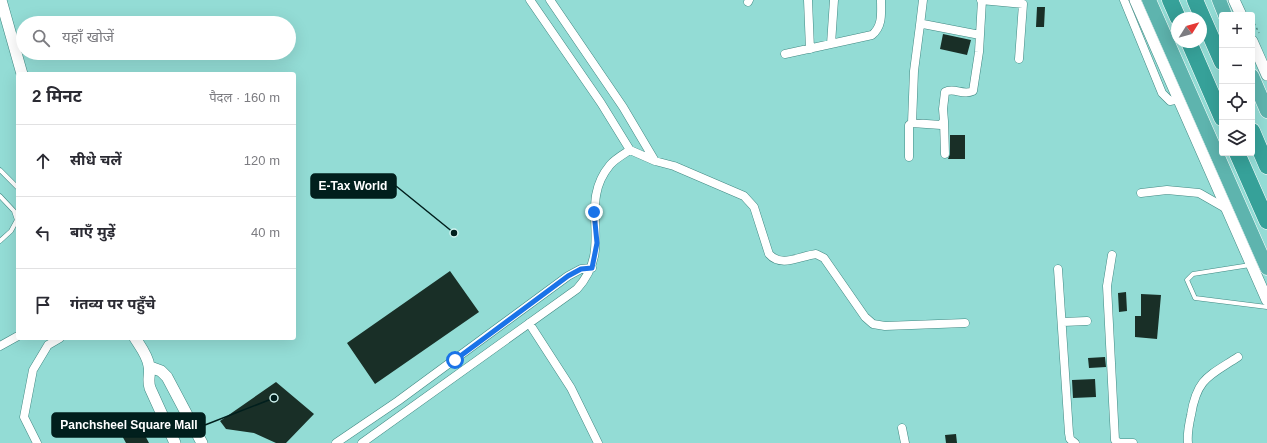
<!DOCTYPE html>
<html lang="hi">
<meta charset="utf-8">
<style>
:root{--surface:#fff;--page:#f2f2f3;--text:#2b2b33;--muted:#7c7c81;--line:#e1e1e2}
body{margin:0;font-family:Helvetica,"Noto Sans Devanagari",sans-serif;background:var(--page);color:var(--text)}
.controls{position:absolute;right:12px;top:12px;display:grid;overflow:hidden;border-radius:4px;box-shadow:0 4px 16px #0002}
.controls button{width:36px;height:36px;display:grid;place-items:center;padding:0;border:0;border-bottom:1px solid var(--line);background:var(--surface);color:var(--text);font:20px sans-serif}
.compass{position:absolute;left:1171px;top:12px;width:36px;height:36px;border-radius:50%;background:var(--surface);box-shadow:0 4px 16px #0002;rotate:53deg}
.stop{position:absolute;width:12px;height:12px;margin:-9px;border:3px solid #1a73e8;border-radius:50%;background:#fff}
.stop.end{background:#1a73e8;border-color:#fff;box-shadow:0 1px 4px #0008}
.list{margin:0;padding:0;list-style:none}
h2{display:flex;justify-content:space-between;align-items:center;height:52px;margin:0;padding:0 16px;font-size:17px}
h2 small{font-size:13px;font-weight:400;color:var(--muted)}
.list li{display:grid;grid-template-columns:26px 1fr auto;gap:12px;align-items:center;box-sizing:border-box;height:72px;padding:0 16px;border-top:1px solid var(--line)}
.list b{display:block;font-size:15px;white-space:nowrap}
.list em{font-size:13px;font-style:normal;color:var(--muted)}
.icon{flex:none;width:22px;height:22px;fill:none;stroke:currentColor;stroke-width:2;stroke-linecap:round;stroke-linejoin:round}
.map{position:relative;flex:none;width:1267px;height:443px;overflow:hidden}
.search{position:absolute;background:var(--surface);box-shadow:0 4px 16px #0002;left:16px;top:16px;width:280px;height:44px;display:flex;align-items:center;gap:10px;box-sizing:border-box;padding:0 14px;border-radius:22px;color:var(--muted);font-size:15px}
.panel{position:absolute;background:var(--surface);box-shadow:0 4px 16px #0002;left:16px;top:72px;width:280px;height:268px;border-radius:4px}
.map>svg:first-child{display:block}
.building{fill:#192f27}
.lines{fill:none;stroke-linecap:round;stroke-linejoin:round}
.service-casing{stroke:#418983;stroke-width:5}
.minor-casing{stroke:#418983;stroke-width:9}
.tertiary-casing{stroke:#418983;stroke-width:12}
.trunk-casing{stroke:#fff;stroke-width:15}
.motorway-casing{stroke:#fff;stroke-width:17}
.path{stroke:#558b87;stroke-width:1.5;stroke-dasharray:2 3;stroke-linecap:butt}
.service{stroke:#fff;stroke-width:4}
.minor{stroke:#fff;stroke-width:8}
.tertiary{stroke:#fff;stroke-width:11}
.trunk{stroke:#5eb4ae;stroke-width:14}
.motorway{stroke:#36a199;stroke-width:16}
.route{stroke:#1a73e8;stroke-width:5}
.leader{fill:none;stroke:#011f1d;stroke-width:1.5}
.callout-dot{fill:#011f1d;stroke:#d2f5f1;stroke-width:1.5}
.callout{fill:#011f1d;stroke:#011f1d;stroke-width:1.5}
.callout-label{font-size:12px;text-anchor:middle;font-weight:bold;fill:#fff}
</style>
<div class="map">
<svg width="1267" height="443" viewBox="0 0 1267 443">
<rect width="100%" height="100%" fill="#93dcd5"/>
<path class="building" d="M1037,7h8l-1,20h-8z
M943,34l28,6 -4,15 -27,-6z
M950,135h15v24h-17l2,-5z
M450,271l29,41 -104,72 -28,-41z
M1126,292l1,19 -8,1 -1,-19z
M1141,294l20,1 -4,44 -22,-2v-21h6z
M1105,357l1,10 -17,1 -1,-10z
M1095,379l1,18 -23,1 -1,-18z
M276,382l38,32 -28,29h-10l-22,-10 -28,-4 -6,-8z
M138,422l11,21h-23l-6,-11z
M956,434l1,9h-11l-1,-8z"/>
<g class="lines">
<defs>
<path id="service" d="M0,170l18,18
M0,196l14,15 3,9 -6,11 -11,10
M1250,265l-57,9 -6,6 8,18 72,9"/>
<path id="minor" d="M530,0l71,103 29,47 25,11 19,5 70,30 10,11 15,47c12,14 31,2 47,0l8,4 41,59 8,7 12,2 80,-3
M550,0l73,107 32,54
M808,0l2,49
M981,0l42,4 -4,55
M1124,0l38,93 8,8 9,-2
M748,2l1,-2
M920,25l3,-25
M831,44l3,-44
M785,54l87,-19c11,-9 9,-22 9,-35
M944,121l1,33
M912,123l2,-52 6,-46 3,-1 57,11
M909,157v-32l3,-2 29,2 3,-4 -1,-12 2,-17c9,-5 18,4 28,-1l6,-39 3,-52
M1141,193l26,-3 32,3 28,16
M1112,255l-5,31 8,154 4,3h14
M1058,269l11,164 1,6 5,4
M1063,322l24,-1
M529,323l42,65 27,55
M0,346l18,-10
M902,428l3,15
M37,443l-13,-26 9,-47 15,-25 12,-7
M336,443l62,-42 170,-125 13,-7 11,-1
M362,443l215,-154c39,-43 -1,-83 33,-124 5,-6 14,-11 20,-15
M1188,443c-1,-9 1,-19 3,-28 6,-37 18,-39 47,-58"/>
<path id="tertiary" d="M1,0l21,74
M1135,0l132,300
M1234,0l7,15
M1252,41l15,34
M135,338c5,8 13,18 14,28 2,7 -2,13 1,22l25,55
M150,367l11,4 6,6 35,66"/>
<path id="trunk" d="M1149,0l118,268
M1219,0l6,15
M1252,76l15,35"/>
<path id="motorway" d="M1170,0l8,18
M1195,0l27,62
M1189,42l33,76
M1252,131l15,35
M1237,153l30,68"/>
</defs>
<use href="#service" class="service-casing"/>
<use href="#minor" class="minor-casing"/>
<use href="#tertiary" class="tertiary-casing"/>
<use href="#trunk" class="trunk-casing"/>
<use href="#motorway" class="motorway-casing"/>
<path class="path" d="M1252,19l7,14"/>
<use href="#service" class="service"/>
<use href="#minor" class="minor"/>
<use href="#tertiary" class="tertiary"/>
<use href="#trunk" class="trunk"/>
<use href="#motorway" class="motorway"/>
</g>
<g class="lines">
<path class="route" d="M455,360l113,-84 13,-7 11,-1 5,-25 -3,-31"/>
</g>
<path class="leader" d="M454 233L396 186M274 398L205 425"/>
<g class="callout-dot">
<circle cx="454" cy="233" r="4"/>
<circle cx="274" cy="398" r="4"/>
</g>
<g class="callout">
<rect x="311" y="174" width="85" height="24" rx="4"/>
<rect x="52" y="413" width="153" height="24" rx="4"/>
</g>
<g class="callout-label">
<text x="353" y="190">E-Tax World</text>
<text x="129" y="429">Panchsheel Square Mall</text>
</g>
</svg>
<div class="controls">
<button>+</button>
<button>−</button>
<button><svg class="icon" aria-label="locate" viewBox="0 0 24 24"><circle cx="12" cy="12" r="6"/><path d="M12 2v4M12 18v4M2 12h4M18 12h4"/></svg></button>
<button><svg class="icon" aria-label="layers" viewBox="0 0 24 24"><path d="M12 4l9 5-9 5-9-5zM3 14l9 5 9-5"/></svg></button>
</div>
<svg class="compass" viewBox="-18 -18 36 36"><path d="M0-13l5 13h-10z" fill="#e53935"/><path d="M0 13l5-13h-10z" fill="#7c7c81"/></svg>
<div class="stop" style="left:455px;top:360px"></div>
<div class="stop end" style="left:594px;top:212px"></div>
<div class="search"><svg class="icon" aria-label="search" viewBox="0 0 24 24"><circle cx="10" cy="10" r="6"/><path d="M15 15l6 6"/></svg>यहाँ खोजें</div>
<section class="panel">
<h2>2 मिनट<small>पैदल · 160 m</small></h2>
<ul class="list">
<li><svg class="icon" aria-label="ahead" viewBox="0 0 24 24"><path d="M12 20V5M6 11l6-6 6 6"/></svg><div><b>सीधे चलें</b></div><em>120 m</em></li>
<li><svg class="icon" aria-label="left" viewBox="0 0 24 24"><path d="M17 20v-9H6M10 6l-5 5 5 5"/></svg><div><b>बाएँ मुड़ें</b></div><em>40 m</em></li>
<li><svg class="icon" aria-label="arrive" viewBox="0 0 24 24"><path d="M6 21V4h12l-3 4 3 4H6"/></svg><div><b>गंतव्य पर पहुँचे</b></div></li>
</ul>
</section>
</div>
